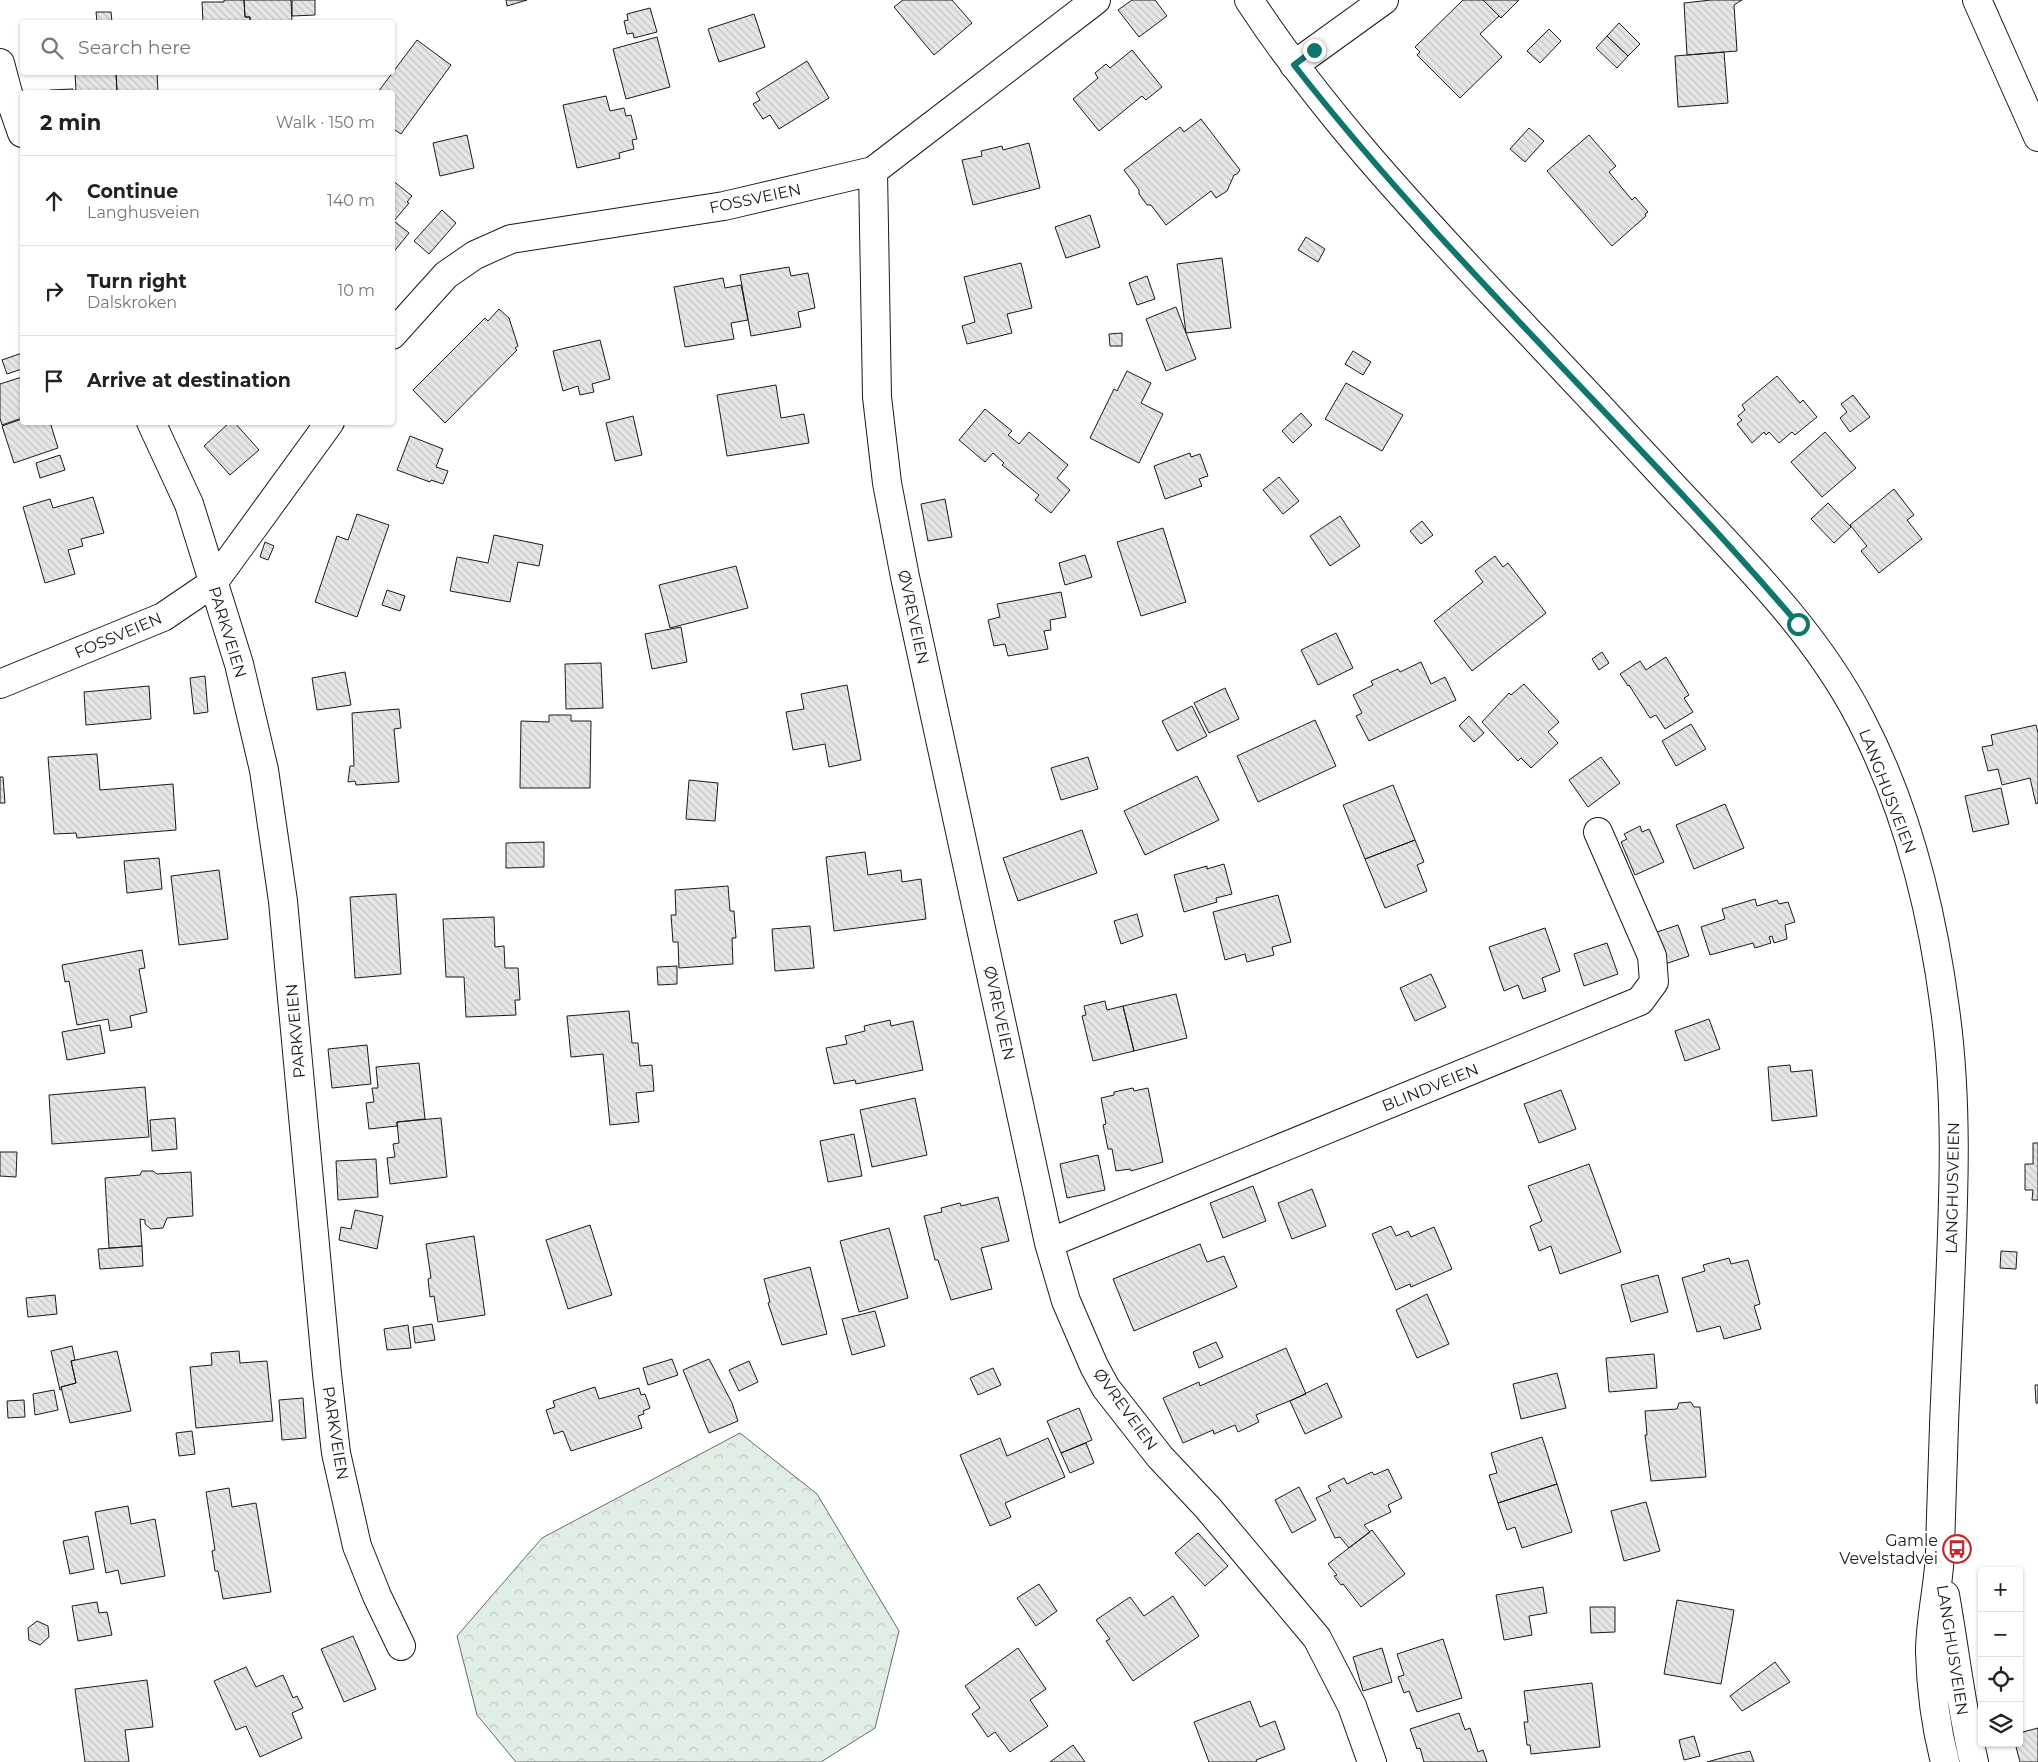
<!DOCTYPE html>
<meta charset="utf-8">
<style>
:root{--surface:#fff;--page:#f2f2f2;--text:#222;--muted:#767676;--line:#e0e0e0}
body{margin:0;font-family:Montserrat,sans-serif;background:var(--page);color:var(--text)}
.controls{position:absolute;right:15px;bottom:15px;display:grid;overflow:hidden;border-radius:5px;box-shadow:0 1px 4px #0004}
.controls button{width:45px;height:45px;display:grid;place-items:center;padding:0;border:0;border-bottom:1px solid var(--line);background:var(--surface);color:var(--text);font:25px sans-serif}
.stop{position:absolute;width:15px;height:15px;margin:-11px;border:4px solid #0f766e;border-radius:50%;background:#fff}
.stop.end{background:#0f766e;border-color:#fff;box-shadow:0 1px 5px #0008}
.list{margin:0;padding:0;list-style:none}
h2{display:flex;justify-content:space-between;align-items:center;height:65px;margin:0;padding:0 20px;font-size:21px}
h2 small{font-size:16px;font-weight:400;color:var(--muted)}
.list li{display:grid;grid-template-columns:32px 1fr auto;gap:15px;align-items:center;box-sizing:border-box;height:90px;padding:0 20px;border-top:1px solid var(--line)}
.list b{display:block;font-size:19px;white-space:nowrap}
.list p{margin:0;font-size:16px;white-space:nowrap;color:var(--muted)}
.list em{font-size:16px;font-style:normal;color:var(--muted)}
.icon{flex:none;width:28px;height:28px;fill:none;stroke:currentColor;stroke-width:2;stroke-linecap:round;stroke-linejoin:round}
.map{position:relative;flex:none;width:2038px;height:1762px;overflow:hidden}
.search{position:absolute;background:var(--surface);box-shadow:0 1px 4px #0004;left:20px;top:20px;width:375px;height:55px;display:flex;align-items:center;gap:12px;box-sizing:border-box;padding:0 18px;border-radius:5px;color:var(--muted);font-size:19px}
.panel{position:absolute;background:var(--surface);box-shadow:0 1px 4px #0004;left:20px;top:90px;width:375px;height:335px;border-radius:5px}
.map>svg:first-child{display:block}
.forest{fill:url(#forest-crowns);stroke:#6a6a6a}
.building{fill:url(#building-back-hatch);stroke:#1a1a1a}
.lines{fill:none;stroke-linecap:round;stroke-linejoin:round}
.street-casing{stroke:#1a1a1a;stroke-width:30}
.primary-casing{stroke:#1a1a1a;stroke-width:30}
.street{stroke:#fff;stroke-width:28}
.primary{stroke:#fff;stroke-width:28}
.route{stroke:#0f766e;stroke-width:6}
.labels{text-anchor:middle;stroke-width:4;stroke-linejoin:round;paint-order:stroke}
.street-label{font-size:16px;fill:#1a1a1a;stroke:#fff}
.poi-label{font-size:16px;fill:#1a1a1a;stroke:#fff;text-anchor:end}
</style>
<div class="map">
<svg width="2038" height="1762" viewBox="0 0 2038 1762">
<defs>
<pattern id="forest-crowns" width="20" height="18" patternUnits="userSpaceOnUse" patternTransform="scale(1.25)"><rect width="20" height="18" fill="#e0efe3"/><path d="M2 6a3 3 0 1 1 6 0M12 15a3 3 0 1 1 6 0" fill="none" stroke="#c0ccc2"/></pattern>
<pattern id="building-back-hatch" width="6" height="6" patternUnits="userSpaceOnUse" patternTransform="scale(1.25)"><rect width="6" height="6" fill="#e6e6e6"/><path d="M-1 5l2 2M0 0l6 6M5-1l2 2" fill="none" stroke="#c5c5c5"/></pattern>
</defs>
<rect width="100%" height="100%" fill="#fff"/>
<path class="forest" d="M740,1433l77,61 82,137 -24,97 -54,34h-305l-39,-47 -20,-79 85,-98z"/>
<path class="building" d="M224,0h20l1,17h5v5h-47l-1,-20h22z
M244,0h47l1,22h-42v-5h-5z
M292,0h23v15l-23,1z
M506,0h21l-20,6z
M903,0h49l20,23 -38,32 -40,-48z
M1132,0h23l12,16 -28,21 -21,-27z
M1463,0h20l16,16 -19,18 22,23 -42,41 -43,-43 3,-3 -5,-5z
M1483,0h36l-18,18z
M1711,0h31l-8,5 3,46 -50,4 -3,-52z
M650,8l7,24 -23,6 -1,-5 -6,1 -3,-13 4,-1 -1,-6z
M96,12h15l1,10h-15z
M754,14l11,33 -46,15 -11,-33z
M1619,23l21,21 -12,12 -21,-20z
M1549,29l12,12 -21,22 -13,-12z
M1607,36l21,20 -11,12 -21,-20z
M657,37l13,50 -44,12 -13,-50z
M417,40l34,25 -50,69 -9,-6v-36h-14z
M1132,50l30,37 -16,13 -4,-4 -43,35 -26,-32 25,-21 -3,-5 11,-9 4,4z
M1724,52l4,51 -50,4 -3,-51z
M807,61l22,37 -50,31 -9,-14 -7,4 -10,-15 7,-4 -4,-7z
M75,72h41l1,20h-41z
M116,72h41l1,20h-41z
M73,89v3h-23v-2z
M606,96l4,15 14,-3 2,8 5,-1 6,24 -5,1 2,9 -15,4 1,5 -43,10 -14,-63z
M1201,119l39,51 -3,4 -3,1 -7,16 -11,7 -5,-7 -45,34 -15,-20h-4l-8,-11v-4l-15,-20 56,-43 4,5z
M1529,128l15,13 -19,21 -15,-13z
M467,135l7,33 -34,8 -7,-33z
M1589,135l27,31 -7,6 23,28 3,-3 13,15 -3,2 1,2 -34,30 -65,-75z
M1029,143l11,45 -67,17 -11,-45 20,-4 -1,-5 21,-5 1,4z
M392,180l20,16 -5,6 2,1 -15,18 15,12 -17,21z
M442,210l14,13 -27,31 -15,-13z
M1090,215l10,32 -34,11 -11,-31z
M1306,237l19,12 -7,13 -20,-12z
M1222,258l9,70 -45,5 -9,-69z
M1021,263l11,45 -25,6 5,19 -45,11 -5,-18 13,-4 -11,-45z
M789,267l2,9 17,-3 7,35 -17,4 3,15 -50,9 -11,-61z
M1147,276l8,23 -18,6 -8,-22z
M723,278l2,10 16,-3 7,35 -17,3 3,16 -49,8 -11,-60z
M1176,307l20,52 -30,12 -20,-52z
M499,309l10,9 9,28 -3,2 2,2 -72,73 -32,-33 72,-72 3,3z
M1122,333v13h-12l-1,-12z
M600,340l10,39 -18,5 2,8 -14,3 -2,-9 -15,5 -10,-40z
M1353,351l18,11 -8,13 -18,-11z
M22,353v16l-15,5 -5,-14z
M1127,371l24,12 -10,20 22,11 -24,49 -49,-25 24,-49 3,2z
M1777,376l23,27 3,-3 14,17 -22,18 -3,-3 -13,11 -10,-11 -3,3 -2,-3 -12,11 -15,-19 5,-4 -4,-4 7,-6 -3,-5z
M22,377v41l-20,7 -2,-7v-34z
M1346,383l57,32 -21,36 -57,-32z
M776,385l5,33 23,-4 5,29 -82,13 -10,-61z
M1853,395l17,22 -20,15 -10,-14 7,-6 -6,-8z
M985,409l27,22 -4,4 11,9 10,-12 39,33 -11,13 13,12 -19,23 -16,-13 4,-5 -37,-30 2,-2 -11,-10 -8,9 -26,-22z
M1301,413l11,12 -19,18 -11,-12z
M633,416l9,39 -27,6 -9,-38z
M22,419v3h28l8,26 -44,15 -12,-37z
M230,422h4l25,28 -29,25 -26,-29z
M1825,432l31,36 -34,29 -31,-35z
M410,436l33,13 -7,18 12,4 -5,13 -12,-4 -1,2 -33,-12z
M1190,453l1,4 9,-3 8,22 -9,3 3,7 -37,13 -11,-33z
M60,455l5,15 -25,8 -4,-15z
M1279,477l20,24 -16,13 -20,-24z
M1894,489l20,26 -7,5 15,19 -43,34 -18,-22 6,-5 -17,-21z
M93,497l11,36 -23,6 2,7 -15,4 7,24 -30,9 -22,-76 27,-8 3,9z
M945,499l7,38 -24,4 -7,-37z
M1828,503l23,24 -17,16 -23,-24z
M357,514l32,11 -32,92 -42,-15 22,-66 11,4z
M1340,516l20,30 -30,20 -20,-30z
M1422,521l11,14 -12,9 -11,-13z
M1163,528l23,74 -45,14 -24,-74z
M494,535l49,10 -4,21 -21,-4 -8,40 -60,-11 7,-34 31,6z
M265,542l9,4 -6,14 -8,-3z
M1085,555l7,22 -27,8 -6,-22z
M1495,556l8,11 5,-4 38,50 -74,58 -38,-50 49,-39 -8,-11z
M736,566l12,42 -78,20 -11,-43z
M387,590l18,6 -5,15 -18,-6z
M1061,592l5,25 -16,3 1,10 -7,1 4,18 -40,7 -3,-12 -11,2 -6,-26 12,-3 -3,-13z
M681,627l6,35 -35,7 -7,-35z
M1336,633l17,35 -35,17 -17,-35z
M1602,652l7,11 -10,7 -7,-11z
M1666,657l23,38 -5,3 9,14 -28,17 -9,-14 -6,3 -21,-33 -1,1 -8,-12 20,-13 6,9z
M1421,662l10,22 14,-7 11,23 -87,41 -13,-25 6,-3 -9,-18 20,-10 -2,-4 27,-12 2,3z
M601,663l2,45 -37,1 -1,-45z
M345,672l6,33 -34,5 -5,-32z
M205,676l3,36 -14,2 -4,-36z
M1524,684l35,38 -11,10 10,11 -27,25 -10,-10 -3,3 -36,-39 27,-29 2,2z
M847,685l14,75 -32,7 -4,-23 -32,6 -7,-38 18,-3 -3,-15z
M149,686l2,33 -65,6 -2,-33z
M1225,688l14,31 -30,14 -15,-30z
M1192,706l15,30 -30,15 -15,-30z
M399,709l2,19 -7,1 5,53 -43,3 -1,-4 -7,1 2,-16h4l-2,-53z
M549,715h22v6h20l-1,67h-70l1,-67 28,1z
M1469,716l15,17 -10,9 -15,-16z
M1315,720l21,46 -78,36 -21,-46z
M1691,724l15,25 -30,17 -14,-25z
M2036,725l2,8v70l-2,1 -6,-26 -28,7 -4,-16 -10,2 -6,-24 11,-2 -2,-10z
M97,754l3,36 73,-6 3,46 -99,8 -1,-5 -22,1 -6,-77z
M1088,757l10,32 -37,11 -10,-32z
M1601,757l19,26 -32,24 -19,-27z
M1197,776l22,44 -74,35 -21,-44z
M0,777h3l2,26h-5z
M689,780l29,3 -3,38 -29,-2z
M1393,785l22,55 -50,19 -22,-54z
M2001,788l8,36 -36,8 -8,-36z
M1725,804l19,44 -50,21 -18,-44z
M1640,826l2,6 7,-3 15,33 -29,13 -14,-33 6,-3 -3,-5z
M1082,830l15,43 -79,28 -15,-43z
M1415,840l9,22 -7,3 10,26 -42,17 -20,-49z
M544,842v25l-38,1v-25z
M865,852l3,23 33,-5 1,12 19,-3 5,40 -92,12 -8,-74z
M159,858l3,31 -35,4 -3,-32z
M1224,864l8,30 -16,4 1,4 -33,10 -10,-37 33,-9v3z
M219,870l9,69 -49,6 -8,-69z
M728,886l2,25h4l2,27h-4l1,26 -54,4 -1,-26h-5l-2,-27h5l-1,-25z
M396,894l5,80 -46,4 -5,-81z
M1278,895l13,47 -19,5 2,8 -27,7 -2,-8 -20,6 -12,-48z
M1755,899l2,7 20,-6 2,4 9,-2 7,20 -10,3 2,14 -13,4 -2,-7 -3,1 2,6 -16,5 -2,-5 -43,12 -9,-28 24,-8 -3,-10z
M1137,914l6,22 -22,8 -7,-23z
M494,917l1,30 9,-1 1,22h13l2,32h-5l1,15 -50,2 -2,-40h-18l-3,-58z
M1678,925l11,31 -24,8 -11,-31z
M810,926l4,42 -39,3 -3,-42z
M1545,928l15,43 -18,7 4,13 -23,8 -5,-14 -14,6 -15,-44z
M1607,943l11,31 -34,12 -10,-32z
M142,950l3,18 -6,1 8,43 -17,4 2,11 -22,4 -2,-12 -31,6 -8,-44 -4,1 -3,-17z
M677,966v18l-19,1 -1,-18z
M1431,974l15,33 -31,14 -15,-33z
M1176,994l11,44 -53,13 -11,-45z
M1105,1001l2,9 16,-4 11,45 -41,10 -11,-45 4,-1 -2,-9z
M629,1011l3,32h6l2,23 12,-1 2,26 -18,2 3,29 -29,3 -7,-71 -32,3 -4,-41z
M1709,1019l11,30 -35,12 -10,-30z
M890,1020l1,6 22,-5 10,49 -67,14 -1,-4 -21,4 -8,-36 21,-4 -2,-8 20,-5 -1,-5z
M100,1025l5,28 -38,7 -5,-28z
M367,1045l4,39 -39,4 -4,-39z
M419,1063l6,56 -28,3v4l-28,3 -3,-26 8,-1 -2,-14h6l-2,-21z
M1790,1065l1,7 21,-2 5,46 -45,5 -4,-54z
M145,1087l4,50 -97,7 -3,-49z
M1133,1088l1,3 14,-3 15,74 -32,9 -1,-2 -14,2 -4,-22h-4l-5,-24 3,-1 -5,-26 13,-3v-3z
M1561,1090l15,39 -37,14 -15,-39z
M915,1098l12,57 -55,12 -12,-57z
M175,1118l2,31 -25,2 -2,-31z
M441,1118l6,59 -57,7 -3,-26 8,-1 -2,-13 6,-1 -2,-21z
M854,1134l8,42 -34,6 -8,-41z
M2033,1143h5v57h-6l1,-10h-8v-26h8z
M0,1152h17l-1,25 -16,-1z
M1098,1155l7,35 -38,8 -7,-34z
M376,1159l2,38 -40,3 -2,-39z
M1589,1164l32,88 -61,22 -9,-28 -12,5 -9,-25 12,-5 -14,-35z
M142,1171h11l4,3 34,-2 2,44 -26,2 -4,10 -12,1 -6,-5v-4l-5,-1 2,27 -33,2 -4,-70 35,-3z
M1253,1186l13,35 -43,17 -13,-35z
M1312,1189l14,37 -34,13 -14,-36z
M998,1197l11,44 -28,7 11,41 -41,11 -13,-40h-3l-11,-44 18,-4 -1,-4 19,-5 1,3z
M355,1210l28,6 -6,33 -38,-9 2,-13 10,2z
M590,1225l22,70 -44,14 -22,-69z
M1391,1226l5,10 12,-5 3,6 23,-10 18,42 -41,18 -1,-3 -14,6 -24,-56z
M889,1228l19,70 -49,14 -19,-71z
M474,1236l11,79 -47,7 -4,-26 -4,1 -2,-18 3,-1 -5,-34z
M1200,1244l7,18 17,-6 13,31 -103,44 -21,-52z
M142,1246l1,20 -43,3 -2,-20z
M2001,1251l16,1 -1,17 -16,-1z
M1729,1258l2,6 17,-4 12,44 -6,2 7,23 -37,10 -4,-13 -23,6 -15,-54 23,-7 -2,-6z
M810,1267l17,67 -45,11 -14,-42 2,-1 -6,-23z
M1658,1275l10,37 -37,10 -10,-37z
M1427,1294l22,50 -32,14 -21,-48z
M55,1295l2,19 -29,3 -2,-19z
M875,1311l10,35 -33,9 -10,-36z
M432,1324l3,16 -20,3 -2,-16z
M408,1325l3,23 -24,2 -3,-21z
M1216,1342l7,15 -24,11 -6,-16z
M72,1346l3,14 -4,1 5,22 -15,4 1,2 -2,1 -9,-39z
M1286,1348l20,46 -50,21 3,7 -21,10 -3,-7 -21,9 -1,-4 -30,13 -20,-45 36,-16 1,4z
M117,1351l14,60 -61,12 -9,-36 15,-4 -5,-22z
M239,1351l1,12 27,-2 6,60 -77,7 -6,-61 22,-2 -1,-12z
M1654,1354l3,34 -48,4 -3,-34z
M672,1359l6,16 -30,10 -5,-17z
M709,1359l23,44 6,18 -29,12 -26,-63z
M749,1361l9,21 -19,9 -10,-21z
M993,1368l8,17 -23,10 -8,-17z
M1557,1373l9,35 -45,11 -8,-35z
M1327,1383l15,34 -37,17 -15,-33z
M2035,1385h3v18h-2z
M595,1387l4,12 40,-11 2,7 4,-1 5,14 -7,3 1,3 -6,2 4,12 -71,23 -8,-20 -9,3 -8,-24 9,-3 -2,-6z
M54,1390l4,20 -23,5 -2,-21z
M303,1398l3,40 -24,2 -3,-40z
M24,1400l1,17 -17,1 -1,-17z
M1691,1402l3,5h6l6,70 -55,4 -6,-46h2l-2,-24 32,-2 2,-6z
M1079,1408l13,32 -31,13 -14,-32z
M192,1431l3,23 -16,2 -3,-23z
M1542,1437l15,47 -59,19 -9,-28 8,-2 -6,-20z
M1000,1438l7,18 41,-18 17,39 -60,26 6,14 -21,9 -30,-71z
M1086,1443l8,20 -24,10 -9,-20z
M1388,1469l14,29 -14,7 3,7 -27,13 6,7 -21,16 -9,-11 -5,1 -19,-40 15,-7 -3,-5 16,-8 3,6 25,-12 2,3z
M1557,1484l15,48 -50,16 -7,-21 -8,3 -9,-27z
M1299,1487l17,33 -24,13 -17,-33z
M229,1488l3,19 24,-4 15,89 -48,7 -5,-28h-3l-3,-20 3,-1 -9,-58z
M1646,1502l14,49 -36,10 -13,-50z
M128,1506l3,18 24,-5 10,57 -44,8 -3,-14 -12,3 -11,-61z
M1372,1530l33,44 -44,33 -18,-23 -2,1 -7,-9 3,-1 -9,-11z
M1198,1533l30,33 -23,20 -30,-33z
M88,1536l6,33 -24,5 -7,-33z
M1039,1584l18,27 -21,15 -19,-28z
M1543,1587l4,26 -18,3 3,19 -28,5 -8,-45z
M1173,1596l26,40 -66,45 -27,-40 4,-2 -14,-19 34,-23 14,19z
M1677,1600l57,10 -13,74 -57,-10z
M97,1602l2,11 8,-1 5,23 -34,6 -6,-35z
M1590,1607h25v25l-24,1z
M37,1621l11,5 1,11 -9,8 -11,-5 -1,-12z
M353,1636l23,53 -32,13 -23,-53z
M1443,1639l19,59 -45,14 -8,-21 -5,2 -6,-16 6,-2 -7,-21z
M1018,1648l28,41 -16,11 18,26 -38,26 -15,-20 -7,5 -16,-23 8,-6 -15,-22z
M1382,1648l10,34 -29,9 -10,-34z
M1775,1662l15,20 -48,29 -12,-15z
M246,1667l10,20 27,-12 10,23 4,-2 6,12 -11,5 10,25 -42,19 -14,-31 -10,4 -22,-49z
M147,1680l6,47 -28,3 4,32h-44l-10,-73z
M1592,1683l8,64 -69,7 -1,-9h-3l-3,-23h4l-4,-31z
M1250,1701l10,26 15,-6 10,28 -29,11 1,2h-48l-15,-40z
M1459,1713l6,17 5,-2 8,24 5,-2 4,12h-63l-4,-14 -3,1 -7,-20z
M2038,1728v34h-18l-5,-19h4v-10z
M1694,1736l6,20 -16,4 -5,-20z
M1073,1745l12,17h-35z
M1750,1751l4,11h-47l29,-8z"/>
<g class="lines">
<defs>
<path id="street" d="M1977,0l61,137
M0,63l8,30 14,40
M1294,65l90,-65
M873,171l4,226 10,86 18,94 144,666 17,58 28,65 12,22 54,69 48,51 109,130 35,68 20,56
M392,335l54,-60 29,-20 36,-16 213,-33 149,-35 223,-171
M151,422l38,82 50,160 25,106 19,131 44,473 9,79 21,93 20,50 24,50
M0,684l163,-67 50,-34 117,-161
M1049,1243l591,-242 14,-19 -2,-26 -54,-124"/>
<path id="primary" d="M1249,0c70,107 157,201 244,294 60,63 120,127 179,191 68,73 143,145 189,235 46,88 71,190 84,289 14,100 8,201 4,301 -4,81 -7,161 -9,242 -1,33 -10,67 -10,100 1,36 6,75 15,110
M1945,1595c10,56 16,112 29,167"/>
</defs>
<use href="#street" class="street-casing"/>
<use href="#primary" class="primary-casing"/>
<use href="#street" class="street"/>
<use href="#primary" class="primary"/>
</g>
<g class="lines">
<path class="route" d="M1314,50l-20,15c155,198 341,368 504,559"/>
</g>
<defs>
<symbol id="bus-ring" viewBox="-11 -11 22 22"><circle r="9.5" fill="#fff" stroke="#c62828" stroke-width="1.5"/><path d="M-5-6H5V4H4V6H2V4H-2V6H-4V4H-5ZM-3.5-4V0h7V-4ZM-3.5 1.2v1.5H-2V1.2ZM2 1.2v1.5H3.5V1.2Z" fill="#c62828"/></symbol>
</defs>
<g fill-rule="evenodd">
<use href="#bus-ring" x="1941" y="1533" width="32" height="32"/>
</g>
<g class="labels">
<g class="street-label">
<text transform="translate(755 198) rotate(-12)" y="6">FOSSVEIEN</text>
<text transform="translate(914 617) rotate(78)" y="6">ØVREVEIEN</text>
<text transform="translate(228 632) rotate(73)" y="6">PARKVEIEN</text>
<text transform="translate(118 635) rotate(-23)" y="6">FOSSVEIEN</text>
<text transform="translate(1888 791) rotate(69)" y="6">LANGHUSVEIEN</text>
<text transform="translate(1000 1013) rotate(78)" y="6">ØVREVEIEN</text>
<text transform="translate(295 1031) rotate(-95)" y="6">PARKVEIEN</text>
<text transform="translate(1430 1087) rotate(-22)" y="6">BLINDVEIEN</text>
<text transform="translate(1952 1188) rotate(-89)" y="6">LANGHUSVEIEN</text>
<text transform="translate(1126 1409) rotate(54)" y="6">ØVREVEIEN</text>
<text transform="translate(336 1433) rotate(81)" y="6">PARKVEIEN</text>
<text transform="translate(1953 1650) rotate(81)" y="6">LANGHUSVEIEN</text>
</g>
<g class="poi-label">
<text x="1938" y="1546">Gamle<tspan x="1938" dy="18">Vevelstadvei</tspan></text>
</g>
</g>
</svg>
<div class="controls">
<button>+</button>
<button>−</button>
<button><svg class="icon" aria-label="locate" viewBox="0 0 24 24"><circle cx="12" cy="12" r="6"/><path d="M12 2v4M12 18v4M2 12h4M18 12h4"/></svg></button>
<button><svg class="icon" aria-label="layers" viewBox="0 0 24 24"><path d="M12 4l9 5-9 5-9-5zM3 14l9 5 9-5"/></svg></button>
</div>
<div class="stop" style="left:1798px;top:624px"></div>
<div class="stop end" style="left:1314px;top:50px"></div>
<div class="search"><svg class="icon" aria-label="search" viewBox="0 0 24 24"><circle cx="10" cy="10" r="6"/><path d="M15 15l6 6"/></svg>Search here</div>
<section class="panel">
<h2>2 min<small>Walk · 150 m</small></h2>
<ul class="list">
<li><svg class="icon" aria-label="ahead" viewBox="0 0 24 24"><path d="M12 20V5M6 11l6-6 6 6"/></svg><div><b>Continue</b><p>Langhusveien</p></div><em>140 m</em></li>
<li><svg class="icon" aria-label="right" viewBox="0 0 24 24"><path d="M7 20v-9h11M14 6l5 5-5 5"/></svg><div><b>Turn right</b><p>Dalskroken</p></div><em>10 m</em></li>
<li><svg class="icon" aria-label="arrive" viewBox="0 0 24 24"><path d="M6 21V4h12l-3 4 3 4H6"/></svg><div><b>Arrive at destination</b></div></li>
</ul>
</section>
</div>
